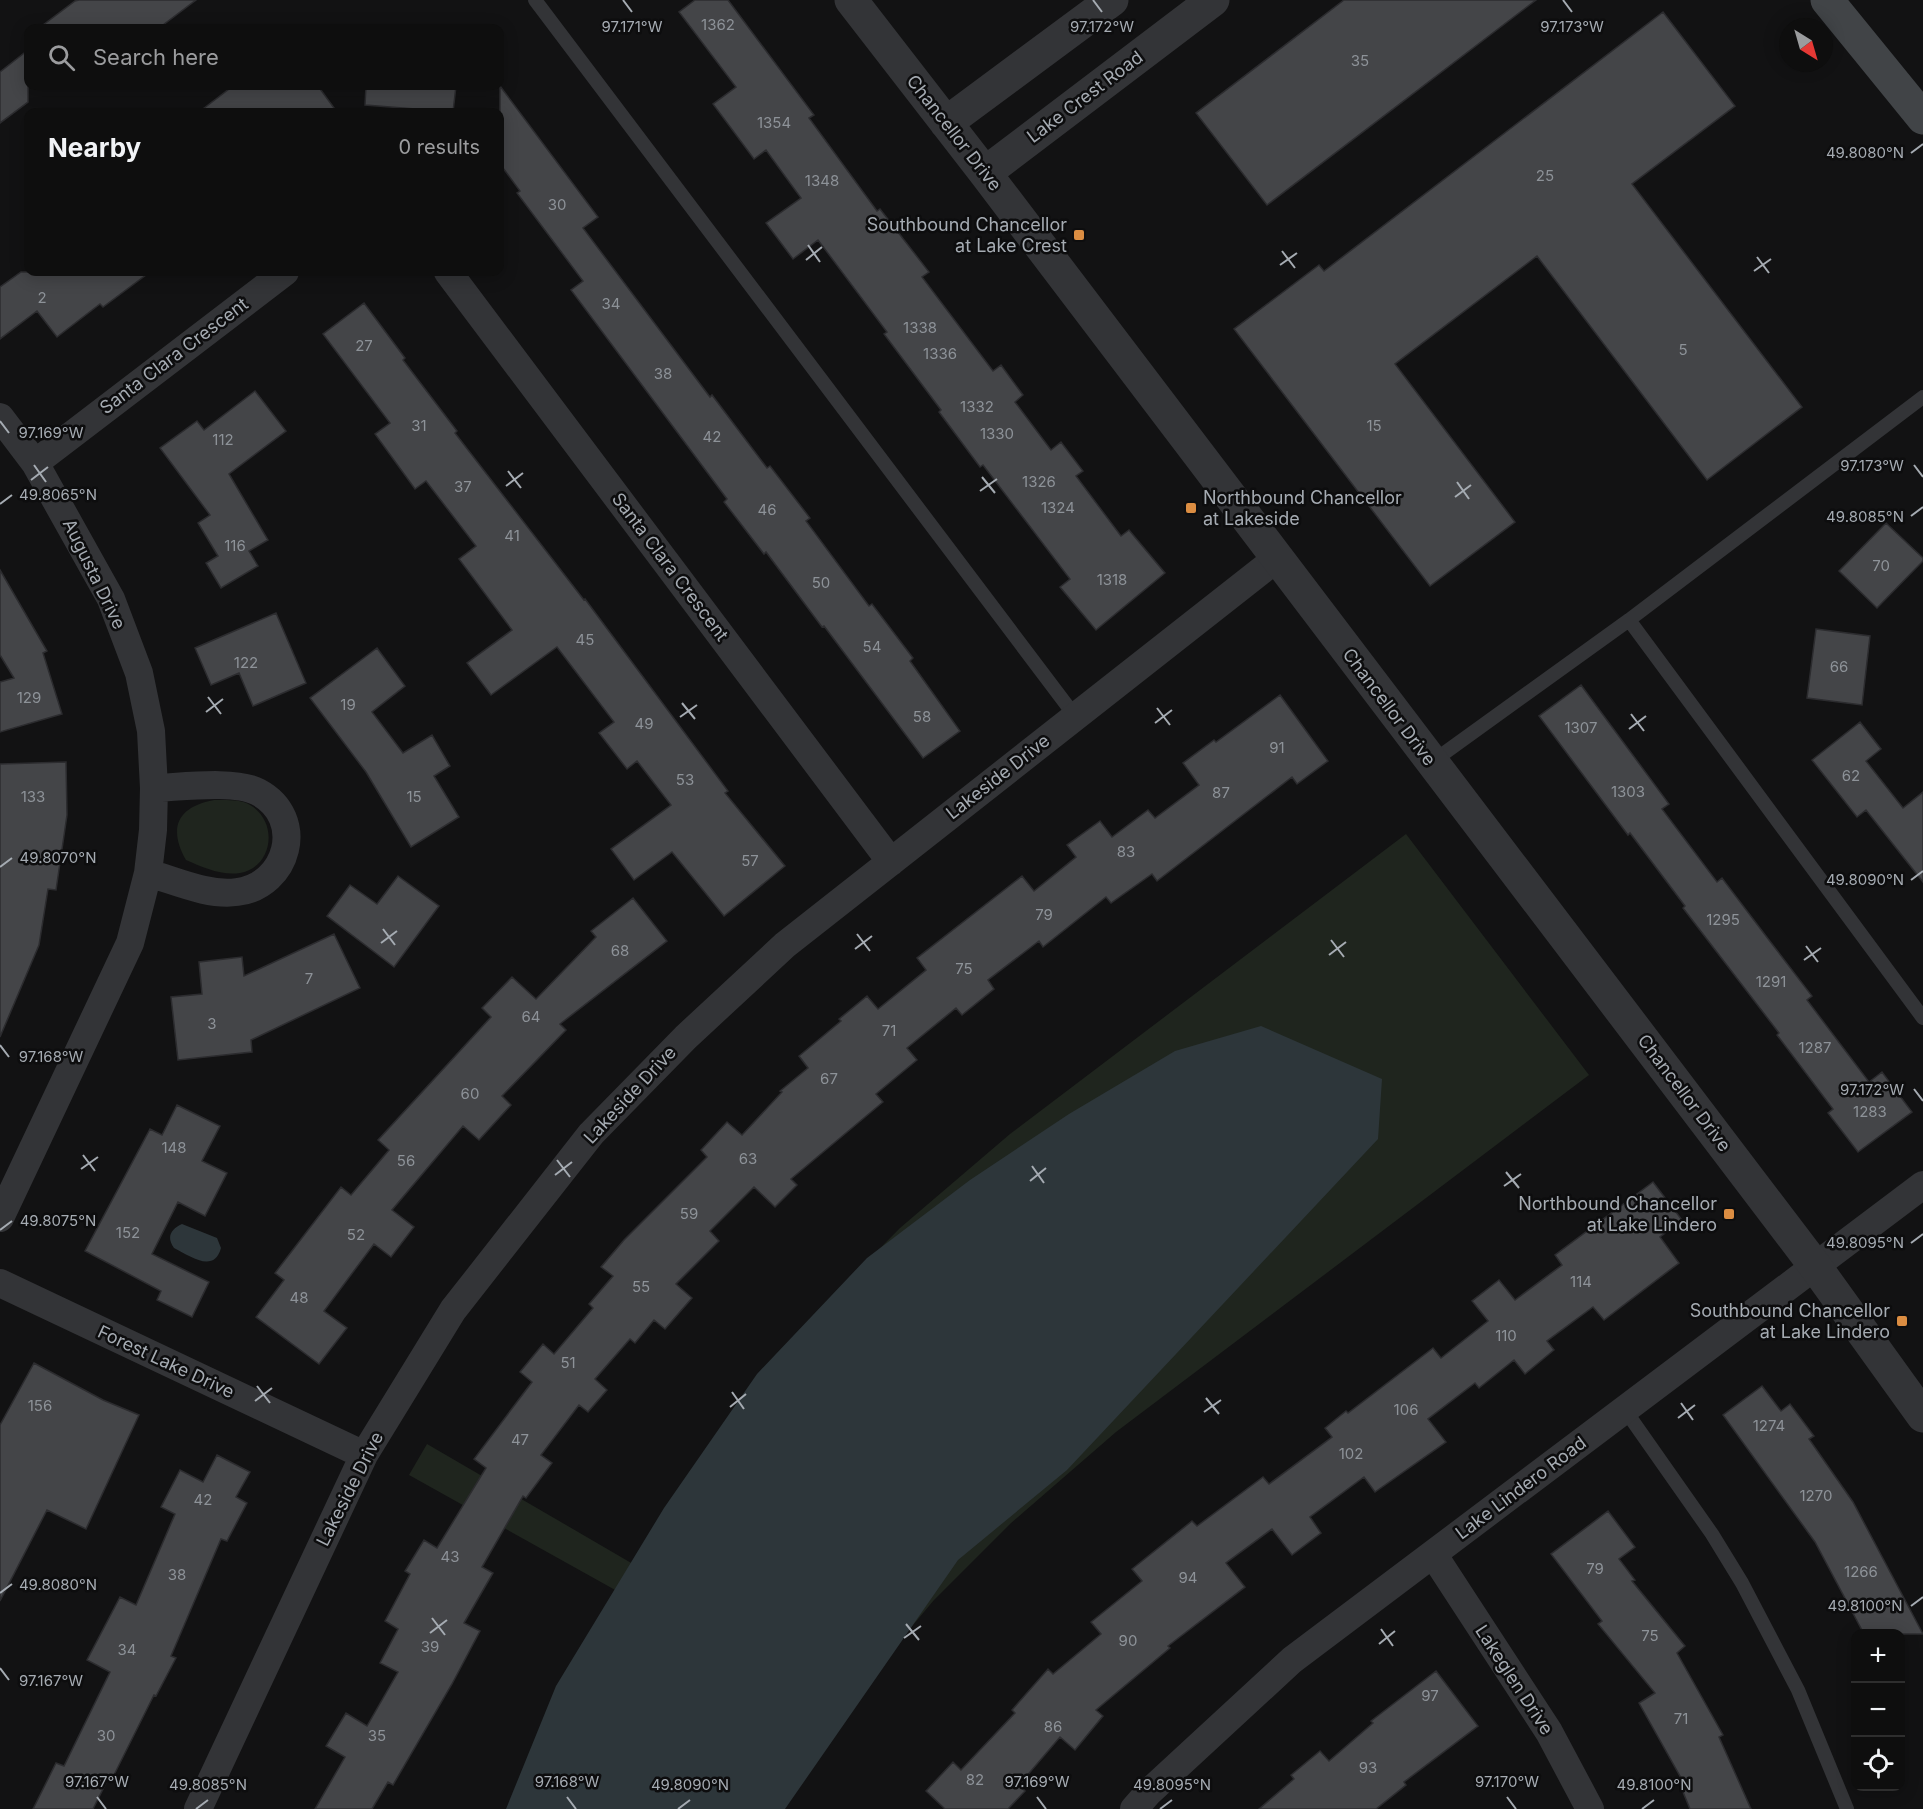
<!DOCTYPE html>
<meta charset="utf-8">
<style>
:root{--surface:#0e0e0e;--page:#1c1c1c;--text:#f1f3f6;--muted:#9b9c9e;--line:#2e2e2e}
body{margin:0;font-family:Inter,sans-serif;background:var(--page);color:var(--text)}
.controls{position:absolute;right:18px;bottom:18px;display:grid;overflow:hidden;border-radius:12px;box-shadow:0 3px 15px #0003}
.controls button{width:54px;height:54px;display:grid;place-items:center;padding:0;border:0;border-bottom:2px solid var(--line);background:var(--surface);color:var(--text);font:30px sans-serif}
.compass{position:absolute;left:1779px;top:18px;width:54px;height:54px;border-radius:50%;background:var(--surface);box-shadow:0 3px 15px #0003;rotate:143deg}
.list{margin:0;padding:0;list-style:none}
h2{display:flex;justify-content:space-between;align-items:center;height:78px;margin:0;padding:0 24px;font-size:26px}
h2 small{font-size:20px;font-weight:400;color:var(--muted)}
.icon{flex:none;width:33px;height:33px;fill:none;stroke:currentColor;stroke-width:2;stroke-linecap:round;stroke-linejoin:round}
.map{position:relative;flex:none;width:1923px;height:1809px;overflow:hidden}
.search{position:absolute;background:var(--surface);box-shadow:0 3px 15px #0003;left:24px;top:24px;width:480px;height:66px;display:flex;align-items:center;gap:15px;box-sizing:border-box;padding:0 21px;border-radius:12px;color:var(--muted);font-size:22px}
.panel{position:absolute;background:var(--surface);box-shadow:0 3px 15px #0003;left:24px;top:108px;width:480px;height:168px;border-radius:12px}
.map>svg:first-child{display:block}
.green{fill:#1f251e}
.water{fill:#2d363a}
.building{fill:#444548;stroke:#2c2c2f;stroke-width:1.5}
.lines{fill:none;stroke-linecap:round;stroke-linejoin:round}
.service{stroke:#333437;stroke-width:14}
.minor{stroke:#333437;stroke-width:28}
.tertiary{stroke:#333437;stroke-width:33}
.secondary{stroke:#414447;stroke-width:33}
.ticks{fill:none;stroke:#a5abb2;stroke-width:2}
.poi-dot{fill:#db8d42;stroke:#0d0d0e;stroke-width:2}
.labels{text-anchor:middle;stroke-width:5;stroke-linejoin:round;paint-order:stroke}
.number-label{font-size:15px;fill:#8d9298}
.street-label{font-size:18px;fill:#a5abb2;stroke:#0d0d0e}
.poi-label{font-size:18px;fill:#a5abb2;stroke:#0d0d0e;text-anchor:end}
.ticks-label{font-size:15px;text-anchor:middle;fill:#a5abb2;stroke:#0d0d0e;stroke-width:5;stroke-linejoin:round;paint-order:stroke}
</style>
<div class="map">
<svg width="1923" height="1809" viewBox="0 0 1923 1809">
<rect width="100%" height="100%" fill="#121213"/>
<path class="green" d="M214,800c11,0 27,-1 36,5 29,17 23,62 -10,68 -18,3 -38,-6 -54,-13 -18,-32 -9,-53 28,-60z
M1406,834l183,241 -473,357 -105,91 -77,77 -67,80 -250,-89 -208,-116 18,-31 206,120 192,-260 75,-76 110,-94z"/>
<path class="water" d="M1261,1026l121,53 -4,60 -311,331 -109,90 -173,249h-279l50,-123 108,-178 93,-134 110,-116 103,-78 99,-66 106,-63z
M182,1224l35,14 4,10c-7,26 -31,8 -47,0 -8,-11 -3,-19 8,-24z"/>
<path class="building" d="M79,0h117l-37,28h-120l36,-27z
M695,0h33l86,115 -5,3 68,93 3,-2 49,63 -7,5 71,94 8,-6 22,30 -8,7 36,48 10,-8 22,29 -7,5 45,60 8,-6 36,43 -69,57 -36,-43 10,-8 -87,-114 -3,2 -41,-55 2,-2 -57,-76 3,-2 -69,-92 -25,19 -27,-36 35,-25 -35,-48 -12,9 -41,-55 23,-17 -57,-75z
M1344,0h192l-269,205 -71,-92z
M1663,12l72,94 -103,78 170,223 -95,73 -170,-224 -142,108 120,158 -85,64 -196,-257 85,-64 5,6z
M28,50v52l-28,21v-51z
M233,86h85l19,26h-138z
M366,86h90l-3,26 -88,-7z
M500,86l98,131 -15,11 127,169 2,-2 55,73 3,-2 40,52 -4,3 63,85 3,-2 41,54 -3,3 50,70 -37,27 -99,-132 -2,1 -56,-75 -2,2 -40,-52 3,-3 -156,-209 12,-9 -66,-88 3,-2 -20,-27z
M21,272h129l-47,35 -3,-3 -43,33 -20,-26 -37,28v-52z
M364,303l41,55 -2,2 54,71 -2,2 129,167 1,-1 143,192 -3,2 60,73 -61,50 -52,-64 -38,28 -23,-31 60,-44 -34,-44 -10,8 -28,-36 15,-11 -57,-75 -66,48 -24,-32 45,-33 -53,-71 17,-13 -50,-65 -11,8 -40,-55 15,-11 -67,-89z
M255,391l31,40 -57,43 39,66 -19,11 9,15 -37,22 -15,-25 12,-7 -20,-33 12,-8 -50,-67 37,-27 7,9z
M1886,523l37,35v3l-46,47 -38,-37z
M0,570l47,81 -4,2 19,61 -62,18v-50l14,-4 -14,-23z
M276,613l30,70 -53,23 -14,-33 -28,12 -16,-37z
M1816,629l54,7 -8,69 -55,-7z
M377,648l28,38 -33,26 31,41 29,-18 18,31 -16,10 25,41 -48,30 -45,-75 -56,-74z
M1581,685l88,119 -7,5 55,73 5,-4 47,62 43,56 -5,4 62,82 13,-10 30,40 -54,40 -30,-39 5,-4 -56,-74 2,-2 -96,-125 2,-2 -55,-73 -2,2 -89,-119z
M1280,695l48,66 -31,23 -5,-7 -135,104 -5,-7 -41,29 -5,-6 -63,50 -4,-6 -51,39 6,9 -32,26 -6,-7 -49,40 10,12 -41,34 7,8 -92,77 6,6 -22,22 -21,-20 -44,44 9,10 -43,43 16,14 -27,31 -11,-9 -19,23 -5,-4 -35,40 12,11 -19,22 -9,-7 -38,50 11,8 -26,35 -3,-2 -41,71 11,6 -29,50 16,8 -28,53 -59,101 -5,-3 -16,27h-57l30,-52 -19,-11 20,-33 21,13 31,-54 -18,-9 18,-34 -13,-8 25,-47 -5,-3 19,-31 13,8 49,-80 -12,-9 58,-77 -12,-10 23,-28 11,10 39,-46 -4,-4 24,-28 -12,-9 23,-27 83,-83 -6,-7 26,-28 15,13 40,-43 -2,-1 28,-23 -9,-12 42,-35 -2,-2 28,-23 11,13 48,-39 -9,-12 105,-82 12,15 42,-34 -9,-12 33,-24 12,16 36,-27 7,8 44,-33 -16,-22 31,-23 2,2z
M1860,722l21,27 -15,12 37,47 20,-16v90l-57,-72 -9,7 -45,-57z
M66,762l1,53 -11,75 -8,-1 -9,56 -39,92v-273z
M398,876l41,30 -45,61 -67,-51 23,-31 27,19z
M633,898l34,43 -107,83 6,6 -64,66 9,9 -32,35 -16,-14 -71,84 22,17 -23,30 -17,-13 -50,67 23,17 -28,36 -63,-47 28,-37 -9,-7 66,-86 10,8 38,-45 -11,-10 113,-123 -9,-9 30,-31 24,22 60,-62 -5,-6z
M334,934l26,54 -109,52 1,12 -74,8 -7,-63 31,-3 -3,-32 43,-5 2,19z
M177,1105l43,21 -18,35 25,12 -22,43 -27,-14 -26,52 57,28 -17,35 -35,-17 4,-9 -76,-40 65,-122 12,6z
M1653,1182l29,38 -22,17 19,26 -75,57 -11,-13 -46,34 7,9 -29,24 -11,-14 -35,28 -4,-5 -47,36 18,23 -71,50 -11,-15 -54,40 11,16 -29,22 -20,-26 -46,34 19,24 -77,59 2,2 -74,62 7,6 -28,34 -15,-13 -41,48 6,6 -17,18h-63l-19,-18 27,-29 8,8 54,-57 -3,-3 36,-41 5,5 48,-40 -10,-12 51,-41 -10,-12 60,-48 5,5 66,-49 6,7 63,-47 -7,-9 21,-17 2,2 85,-65 8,10 47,-37 -16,-20 27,-21 16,20 47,-35 -7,-10z
M34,1363l69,37 36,15 -53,114 -39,-19 -47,91v-176z
M1762,1386l19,25 9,-7 24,32 -5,3 44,63 70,132h-59l-49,-92 -92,-127z
M217,1455l33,17 -14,25 11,6 -20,38 -6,-2 -50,117 5,2 -20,38 -2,-1 -41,82 -3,-2 -17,34h-60l23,-46 8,3 46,-94 -23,-12 33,-63 16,8 39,-91 -14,-7 19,-37 23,12z
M1608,1511l27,36 -16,12 16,21 -3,1 53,65 -8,7 46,82 -4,2 32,72h-61l-9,-22 4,-2 -46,-82 16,-10 -57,-69 4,-3 -51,-67z
M1436,1671l42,55 -74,56 2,3 -30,24h-117l35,-30 -3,-4 29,-24 9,10 44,-38 -2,-2z"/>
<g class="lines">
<path class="service" d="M535,0l540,716
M1629,620l294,398
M1432,762l197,-142 294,-223
M1625,1410l87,124 30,49 56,107 49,119"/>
<path class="minor" d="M448,272l443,590
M0,417l35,46 76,136 28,74 12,58 3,57 -1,42 -5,43 -18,70 -130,275
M35,463l250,-191
M148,873c28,8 60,23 89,19 51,-6 70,-74 21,-100 -23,-12 -76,-5 -104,-4
M0,1283l364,172
M1433,1554l116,178 41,77
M198,1809l166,-354 89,-145 138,-176 95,-97 99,-92 491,-386
M1134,1809l14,-16 144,-133 631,-475"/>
<path class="tertiary" d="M851,0l134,173 830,1093 108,150
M946,123l166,-123
M985,173l228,-173"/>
<path class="secondary" d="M1827,0l96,118"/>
</g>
<path class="ticks" d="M623,0l9,12M1093,0l9,12M1563,0l9,12M1911,153l12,-9M808,245l12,17M1282,251l13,17M1757,257l12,16M806,260l16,-13M1280,265l17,-12M1754,271l17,-12M0,421l9,12M34,465l12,17M1914,465l9,12M508,471l13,17M982,477l13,16M31,480l17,-13M1457,482l12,17M506,486l17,-13M980,491l17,-12M1455,497l16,-12M0,504l12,-9M1911,516l12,-9M208,697l13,17M682,703l13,16M1157,708l13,17M206,712l17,-13M1631,714l13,17M680,717l17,-12M1155,723l17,-13M1629,729l17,-13M0,867l12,-9M1911,880l12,-9M383,929l12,16M857,934l13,17M1331,940l13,17M381,943l16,-12M1806,946l12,16M855,949l17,-13M1329,955l17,-13M1804,960l17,-12M0,1045l9,12M1914,1089l9,12M83,1155l12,16M557,1160l13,17M1032,1166l12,17M81,1169l17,-12M1506,1172l13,16M555,1175l17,-13M1030,1181l16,-13M1504,1186l17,-12M0,1230l12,-9M1911,1243l12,-9M257,1386l13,17M732,1392l12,17M1206,1398l13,16M255,1401l17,-13M1681,1403l12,17M730,1407l16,-13M1204,1412l17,-12M1678,1418l17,-13M0,1593l12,-9M1911,1606l12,-9M432,1618l13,17M906,1624l13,16M1381,1629l12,17M430,1633l17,-13M904,1638l17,-12M1379,1644l16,-13M0,1668l9,12M97,1797l9,12M567,1797l9,12M1037,1797l9,12M1507,1797l9,12M196,1809l12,-9M678,1809l12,-9M1160,1809l12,-9M1642,1809l12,-9"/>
<g class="poi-dot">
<rect x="1073" y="229" width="12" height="12" rx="3"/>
<rect x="1185" y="502" width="12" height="12" rx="3"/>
<rect x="1723" y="1208" width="12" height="12" rx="3"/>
<rect x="1896" y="1315" width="12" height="12" rx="3"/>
</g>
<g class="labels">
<g class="number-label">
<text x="718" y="30">1362</text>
<text x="1360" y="66">35</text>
<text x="774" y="128">1354</text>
<text x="1545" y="181">25</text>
<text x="822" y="186">1348</text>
<text x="557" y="210">30</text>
<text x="42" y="303">2</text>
<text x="611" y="309">34</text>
<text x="920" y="333">1338</text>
<text x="364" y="351">27</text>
<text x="1683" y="355">5</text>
<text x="940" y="359">1336</text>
<text x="663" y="379">38</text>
<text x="977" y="412">1332</text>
<text x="419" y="431">31</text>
<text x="1374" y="431">15</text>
<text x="997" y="439">1330</text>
<text x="712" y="442">42</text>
<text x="223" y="445">112</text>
<text x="1039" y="487">1326</text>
<text x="463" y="492">37</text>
<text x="1058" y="513">1324</text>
<text x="767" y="515">46</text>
<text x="512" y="541">41</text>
<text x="235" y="551">116</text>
<text x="1881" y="571">70</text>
<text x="1112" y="585">1318</text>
<text x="821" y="588">50</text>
<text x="585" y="645">45</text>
<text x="872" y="652">54</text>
<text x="246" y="668">122</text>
<text x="1839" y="672">66</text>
<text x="29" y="703">129</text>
<text x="348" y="710">19</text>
<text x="922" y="722">58</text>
<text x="644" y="729">49</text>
<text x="1581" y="733">1307</text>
<text x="1277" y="753">91</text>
<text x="1851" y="781">62</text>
<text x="685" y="785">53</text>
<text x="1628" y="797">1303</text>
<text x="1221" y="798">87</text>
<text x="33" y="802">133</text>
<text x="414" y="802">15</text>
<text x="1126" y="857">83</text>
<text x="750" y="866">57</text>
<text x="1044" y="920">79</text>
<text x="1723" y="925">1295</text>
<text x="620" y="956">68</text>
<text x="964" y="974">75</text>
<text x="309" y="984">7</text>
<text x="1771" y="987">1291</text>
<text x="531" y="1022">64</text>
<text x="212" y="1029">3</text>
<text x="889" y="1036">71</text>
<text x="1815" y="1053">1287</text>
<text x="829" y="1084">67</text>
<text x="470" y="1099">60</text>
<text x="1870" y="1117">1283</text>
<text x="174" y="1153">148</text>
<text x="748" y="1164">63</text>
<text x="406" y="1166">56</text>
<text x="689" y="1219">59</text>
<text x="128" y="1238">152</text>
<text x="356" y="1240">52</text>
<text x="1581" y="1287">114</text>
<text x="641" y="1292">55</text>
<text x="299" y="1303">48</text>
<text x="1506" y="1341">110</text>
<text x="568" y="1368">51</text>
<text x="40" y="1411">156</text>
<text x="1406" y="1415">106</text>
<text x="1769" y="1431">1274</text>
<text x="520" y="1445">47</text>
<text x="1351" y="1459">102</text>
<text x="1816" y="1501">1270</text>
<text x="203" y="1505">42</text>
<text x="450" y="1562">43</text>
<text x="1595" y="1574">79</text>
<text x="1861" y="1577">1266</text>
<text x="177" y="1580">38</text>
<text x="1188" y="1583">94</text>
<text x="1650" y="1641">75</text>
<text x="1128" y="1646">90</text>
<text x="430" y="1652">39</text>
<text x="127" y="1655">34</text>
<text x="1430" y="1701">97</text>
<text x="1681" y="1724">71</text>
<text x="1053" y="1732">86</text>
<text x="106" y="1741">30</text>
<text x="377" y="1741">35</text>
<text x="1368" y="1773">93</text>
<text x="975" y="1785">82</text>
</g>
<g class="street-label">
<text transform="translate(1085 97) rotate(-37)" y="6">Lake Crest Road</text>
<text transform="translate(954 133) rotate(52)" y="6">Chancellor Drive</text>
<text transform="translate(174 356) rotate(-37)" y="6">Santa Clara Crescent</text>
<text transform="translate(670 567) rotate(53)" y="6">Santa Clara Crescent</text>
<text transform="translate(94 574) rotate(64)" y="6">Augusta Drive</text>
<text transform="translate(1389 707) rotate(53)" y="6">Chancellor Drive</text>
<text transform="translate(998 777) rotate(-38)" y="6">Lakeside Drive</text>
<text transform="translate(1684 1093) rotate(53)" y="6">Chancellor Drive</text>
<text transform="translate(630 1095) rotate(-47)" y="6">Lakeside Drive</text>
<text transform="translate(166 1362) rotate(25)" y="6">Forest Lake Drive</text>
<text transform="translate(1521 1488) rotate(-37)" y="6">Lake Lindero Road</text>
<text transform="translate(350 1489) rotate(-63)" y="6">Lakeside Drive</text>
<text transform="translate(1514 1680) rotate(57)" y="6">Lakeglen Drive</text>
</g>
<g class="poi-label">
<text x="1067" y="231">Southbound Chancellor<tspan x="1067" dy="21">at Lake Crest</tspan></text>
<text x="1203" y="504" text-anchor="start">Northbound Chancellor<tspan x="1203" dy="21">at Lakeside</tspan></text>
<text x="1717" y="1210">Northbound Chancellor<tspan x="1717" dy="21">at Lake Lindero</tspan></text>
<text x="1890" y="1317">Southbound Chancellor<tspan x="1890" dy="21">at Lake Lindero</tspan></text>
</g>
</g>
<g class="ticks-label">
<text x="632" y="32">97.171°W</text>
<text x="1572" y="32">97.173°W</text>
<text x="1102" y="32">97.172°W</text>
<text x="1865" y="158">49.8080°N</text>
<text x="51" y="438">97.169°W</text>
<text x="1872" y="471">97.173°W</text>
<text x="58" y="500">49.8065°N</text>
<text x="1865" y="522">49.8085°N</text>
<text x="58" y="863">49.8070°N</text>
<text x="1865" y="885">49.8090°N</text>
<text x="51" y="1062">97.168°W</text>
<text x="1872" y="1095">97.172°W</text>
<text x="58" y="1226">49.8075°N</text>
<text x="1865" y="1248">49.8095°N</text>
<text x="58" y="1590">49.8080°N</text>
<text x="1865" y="1611">49.8100°N</text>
<text x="51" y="1686">97.167°W</text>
<text x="97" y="1787">97.167°W</text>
<text x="567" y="1787">97.168°W</text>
<text x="1037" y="1787">97.169°W</text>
<text x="1507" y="1787">97.170°W</text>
<text x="208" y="1790">49.8085°N</text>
<text x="690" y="1790">49.8090°N</text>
<text x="1172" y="1790">49.8095°N</text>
<text x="1654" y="1790">49.8100°N</text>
</g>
</svg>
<div class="controls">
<button>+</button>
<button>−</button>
<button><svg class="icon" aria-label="locate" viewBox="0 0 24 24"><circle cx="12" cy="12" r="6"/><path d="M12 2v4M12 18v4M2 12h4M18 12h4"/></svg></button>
</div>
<svg class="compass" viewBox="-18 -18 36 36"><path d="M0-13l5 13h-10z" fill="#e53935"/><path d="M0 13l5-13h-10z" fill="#9b9c9e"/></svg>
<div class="search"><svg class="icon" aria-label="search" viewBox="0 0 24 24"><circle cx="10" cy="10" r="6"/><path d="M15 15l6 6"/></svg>Search here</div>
<section class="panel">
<h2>Nearby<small>0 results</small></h2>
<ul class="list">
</ul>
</section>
</div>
